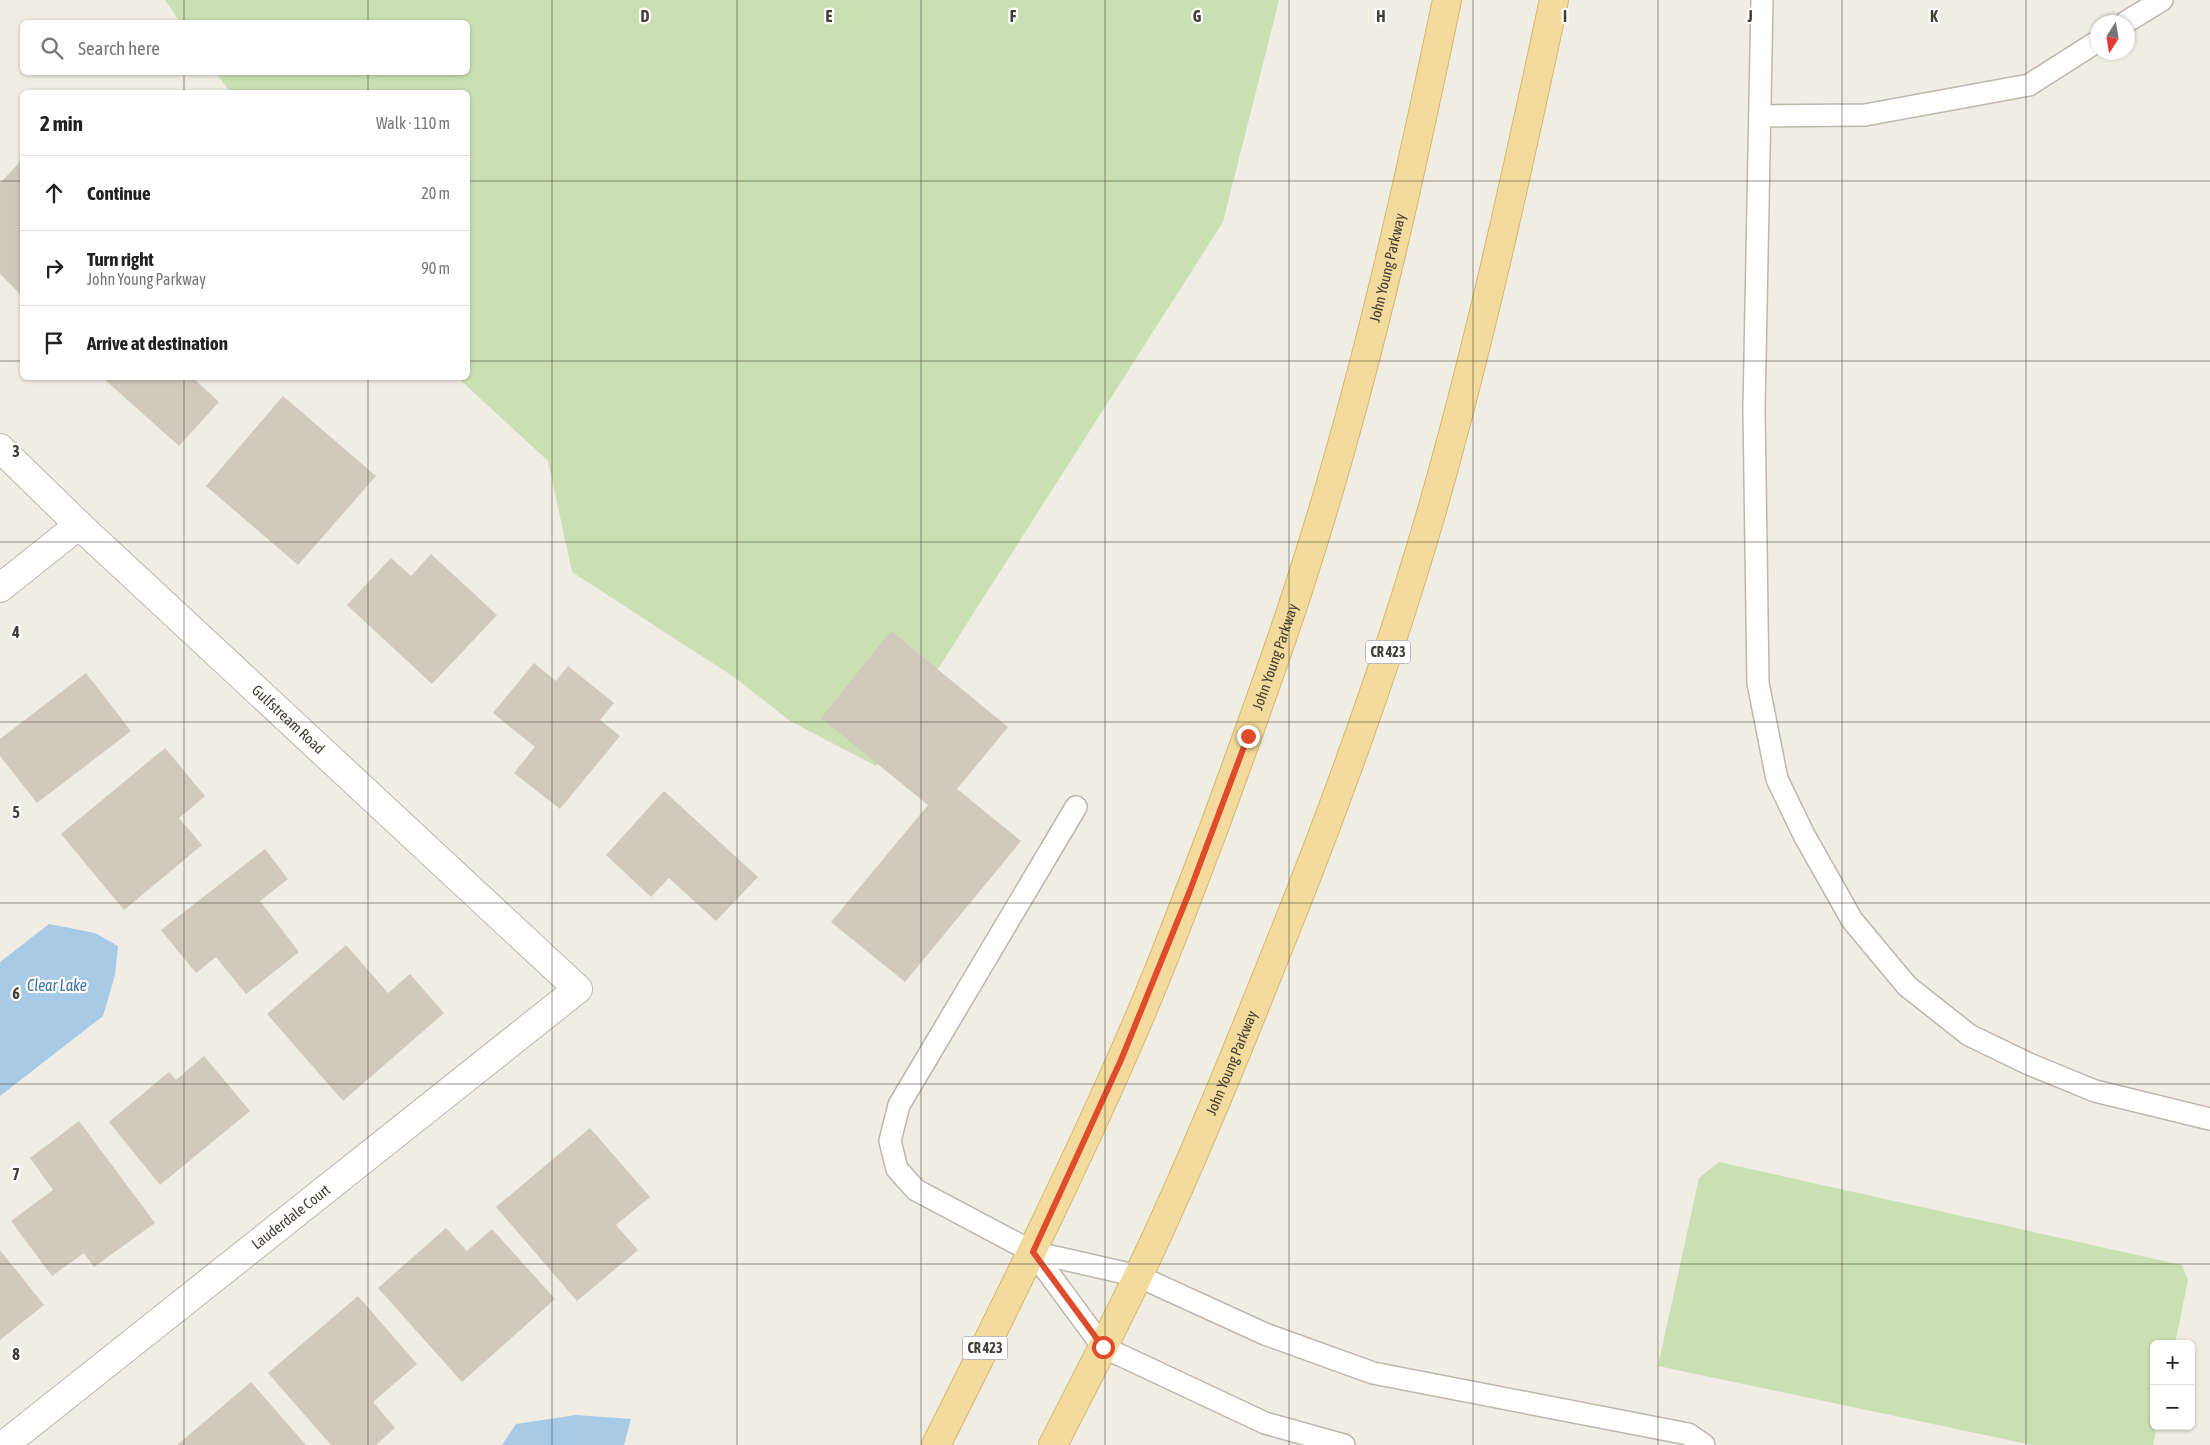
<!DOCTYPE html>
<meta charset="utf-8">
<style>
:root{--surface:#fff;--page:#f6f6f6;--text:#222;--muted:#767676;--line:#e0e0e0}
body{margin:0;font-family:"Asap Condensed",sans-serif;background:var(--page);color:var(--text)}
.controls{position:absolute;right:15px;bottom:15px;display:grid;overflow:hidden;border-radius:8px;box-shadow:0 1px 4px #0004}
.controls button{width:45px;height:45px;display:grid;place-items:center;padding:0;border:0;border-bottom:1px solid var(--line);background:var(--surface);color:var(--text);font:25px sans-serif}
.compass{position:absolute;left:2090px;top:15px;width:45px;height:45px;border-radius:50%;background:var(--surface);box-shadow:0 1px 4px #0004;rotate:192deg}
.stop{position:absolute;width:15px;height:15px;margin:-11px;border:4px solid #e04b2c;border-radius:50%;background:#fff}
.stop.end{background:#e04b2c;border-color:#fff;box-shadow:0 1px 5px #0008}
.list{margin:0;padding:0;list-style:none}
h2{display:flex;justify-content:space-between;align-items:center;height:65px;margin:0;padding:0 20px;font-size:21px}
h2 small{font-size:16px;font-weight:400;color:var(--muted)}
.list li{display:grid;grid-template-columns:32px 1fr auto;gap:15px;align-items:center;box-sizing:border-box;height:75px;padding:0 20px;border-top:1px solid var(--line)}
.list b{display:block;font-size:19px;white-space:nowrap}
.list p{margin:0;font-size:16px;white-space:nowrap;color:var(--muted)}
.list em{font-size:16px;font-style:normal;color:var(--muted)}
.icon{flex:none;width:28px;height:28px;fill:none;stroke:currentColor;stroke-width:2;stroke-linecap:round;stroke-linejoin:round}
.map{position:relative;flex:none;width:2210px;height:1445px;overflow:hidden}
.search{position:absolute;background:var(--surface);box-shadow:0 1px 4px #0004;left:20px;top:20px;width:450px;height:55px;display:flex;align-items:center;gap:12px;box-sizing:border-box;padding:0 18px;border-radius:8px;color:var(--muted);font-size:19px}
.panel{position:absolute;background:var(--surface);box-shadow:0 1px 4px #0004;left:20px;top:90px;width:450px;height:290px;border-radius:8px}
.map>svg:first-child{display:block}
.green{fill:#cae0b2}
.water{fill:#a7cbe6}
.building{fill:#d0c9bc}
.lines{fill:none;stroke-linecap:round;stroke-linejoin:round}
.lane-casing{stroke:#bdb7ac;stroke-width:24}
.street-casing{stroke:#bdb7ac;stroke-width:30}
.primary-casing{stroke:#d4b86e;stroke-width:30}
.lane{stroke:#fff;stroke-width:21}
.street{stroke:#fff;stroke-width:28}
.primary{stroke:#f2db9c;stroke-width:28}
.route{stroke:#e04b2c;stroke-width:6}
.grid{fill:none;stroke:#423d35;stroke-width:1;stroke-opacity:0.55}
.labels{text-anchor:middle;stroke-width:4.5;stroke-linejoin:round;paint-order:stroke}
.shield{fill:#fff;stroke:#7b7772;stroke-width:1}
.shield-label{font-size:14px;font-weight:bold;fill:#423d35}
.street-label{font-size:15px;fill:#423d35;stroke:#fff}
.water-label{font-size:16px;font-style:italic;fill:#3c74a0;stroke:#fff}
.grid-label{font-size:16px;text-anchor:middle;font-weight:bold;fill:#423d35;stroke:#fff;stroke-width:4.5;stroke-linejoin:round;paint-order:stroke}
</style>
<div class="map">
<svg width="2210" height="1445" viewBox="0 0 2210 1445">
<rect width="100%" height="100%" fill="#f0ede5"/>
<path class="green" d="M165,0h1114l-56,222 -347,544 -86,-45 -56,-44 -162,-105 -24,-111 -90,-83h10v-286h-238l-14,-19 252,-1v-50h-288z
M1719,1162l463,103 6,15 -13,64h-21v82h3l-4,19h-121l-374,-79 41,-188z"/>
<path class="water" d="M49,924l46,9 23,13 -3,29 -12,41 -103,80v-134z
M576,1415l55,4 -7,26h-122l14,-21z"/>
<path class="building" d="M22,160v136l-22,-22v-91z
M103,378h90l26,24 -40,44z
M283,396l93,80 -78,89 -92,-79z
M431,554l66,61 -65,69 -85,-79 44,-47 20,18z
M891,631l117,96 -51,62 64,52 -116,141 -74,-60 97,-117 -107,-87z
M534,663l22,18 12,-15 46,37 -14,17 20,16 -60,73 -46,-36 21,-26 -42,-34z
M86,673l45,58 -94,72 -37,-47v-17z
M165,748l40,48 -26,22 23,27 -78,65 -63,-76z
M664,791l94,86 -42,44 -47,-43 -18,19 -45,-42z
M265,849l23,30 -28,22 39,51 -53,42 -30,-37 -20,16 -35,-43z
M346,945l42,48 22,-19 34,39 -101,88 -76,-87z
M204,1056l46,55 -90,74 -51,-63 60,-50 7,8z
M79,1121l76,102 -61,44 -10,-14 -32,23 -41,-55 42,-31 -23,-32z
M590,1128l60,69 -34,28 22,25 -61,51 -81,-94z
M446,1228l21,23 25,-22 63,70 -93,83 -84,-94z
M0,1250l44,55 -44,35z
M358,1296l59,68 -44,38 22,26 -19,17h-45l-63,-72z
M251,1382l55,63h-129z"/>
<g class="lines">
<defs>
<path id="lane" d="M1762,0l-8,409 4,274 19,96 27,56 48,85 55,66 62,49 60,29 66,27 115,28
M2126,22l36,-22
M1760,116l105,-1 164,-30 69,-44
M1076,807l-177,298 -9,36 7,28 19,21 117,62 105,24 127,58 108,39 315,61 16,11
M1033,1252l70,95 162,76 79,22"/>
<g id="street">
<path id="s1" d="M0,448l79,77 499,464 -574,456"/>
<path d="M0,588l79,-63"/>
</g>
<g id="primary">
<path id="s2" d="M936,1445c64,-127 127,-254 184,-383 35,-78 65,-158 95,-237 29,-80 59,-160 85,-241 62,-191 106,-387 147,-584"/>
<path id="s3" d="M1053,1445c35,-69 71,-137 103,-207 42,-91 80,-184 117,-277 59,-145 113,-293 157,-444 49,-170 87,-344 124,-517"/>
</g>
</defs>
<use href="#lane" class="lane-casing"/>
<use href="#street" class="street-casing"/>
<use href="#primary" class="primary-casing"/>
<use href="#lane" class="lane"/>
<use href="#street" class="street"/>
<use href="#primary" class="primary"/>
</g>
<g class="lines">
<path class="route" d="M1103,1347l-70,-95 88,-192 68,-167 59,-157"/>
</g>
<path class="grid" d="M184,0v22M368,0v22M552,0v1445M737,0v1445M921,0v1445M1105,0v1445M1289,0v1445M1473,0v1445M1658,0v1445M1842,0v1445M2026,0v1445M184,72v20M368,72v20M0,181h22M468,181h1742M0,361h22M468,361h1742M184,378v1067M368,378v1067M0,542h2210M0,722h2210M0,903h2210M0,1084h2210M0,1264h2210"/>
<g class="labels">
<g class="shield">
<rect x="1365.5" y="640.5" width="45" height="23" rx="4"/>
<rect x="962.5" y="1336.5" width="45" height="23" rx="4"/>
</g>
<g class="shield-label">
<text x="1388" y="657">CR 423</text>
<text x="985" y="1353">CR 423</text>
</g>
<g class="street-label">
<text dy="5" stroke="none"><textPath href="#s2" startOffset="1264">John Young Parkway</textPath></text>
<text dy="5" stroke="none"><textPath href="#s2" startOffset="859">John Young Parkway</textPath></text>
<text dy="5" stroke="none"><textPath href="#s1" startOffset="396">Gulfstream Road</textPath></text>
<text dy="5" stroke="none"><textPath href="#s3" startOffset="422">John Young Parkway</textPath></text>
<text transform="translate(291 1217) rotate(-38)" y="5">Lauderdale Court</text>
</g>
<g class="water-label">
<text x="57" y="991">Clear Lake</text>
</g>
</g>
<g class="grid-label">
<text x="645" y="22">D</text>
<text x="829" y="22">E</text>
<text x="1013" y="22">F</text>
<text x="1197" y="22">G</text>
<text x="1381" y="22">H</text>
<text x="1565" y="22">I</text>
<text x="1750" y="22">J</text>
<text x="1934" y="22">K</text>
<text x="16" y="457">3</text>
<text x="16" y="638">4</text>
<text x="16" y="818">5</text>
<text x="16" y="999">6</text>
<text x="16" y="1180">7</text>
<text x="16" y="1360">8</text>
</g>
</svg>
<div class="controls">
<button>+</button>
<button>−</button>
</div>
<svg class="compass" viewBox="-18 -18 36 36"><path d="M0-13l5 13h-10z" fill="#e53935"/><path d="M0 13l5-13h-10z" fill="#767676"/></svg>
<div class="stop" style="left:1103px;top:1347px"></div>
<div class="stop end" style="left:1248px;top:736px"></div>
<div class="search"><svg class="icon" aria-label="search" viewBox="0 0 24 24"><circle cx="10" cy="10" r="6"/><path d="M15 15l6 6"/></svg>Search here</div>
<section class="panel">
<h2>2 min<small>Walk · 110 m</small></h2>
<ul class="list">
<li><svg class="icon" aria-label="ahead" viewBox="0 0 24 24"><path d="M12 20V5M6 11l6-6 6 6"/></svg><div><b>Continue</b></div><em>20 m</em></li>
<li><svg class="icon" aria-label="right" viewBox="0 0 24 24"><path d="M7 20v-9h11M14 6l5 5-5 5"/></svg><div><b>Turn right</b><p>John Young Parkway</p></div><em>90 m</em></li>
<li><svg class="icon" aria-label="arrive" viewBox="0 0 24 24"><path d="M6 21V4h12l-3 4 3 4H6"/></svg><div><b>Arrive at destination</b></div></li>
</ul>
</section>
</div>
